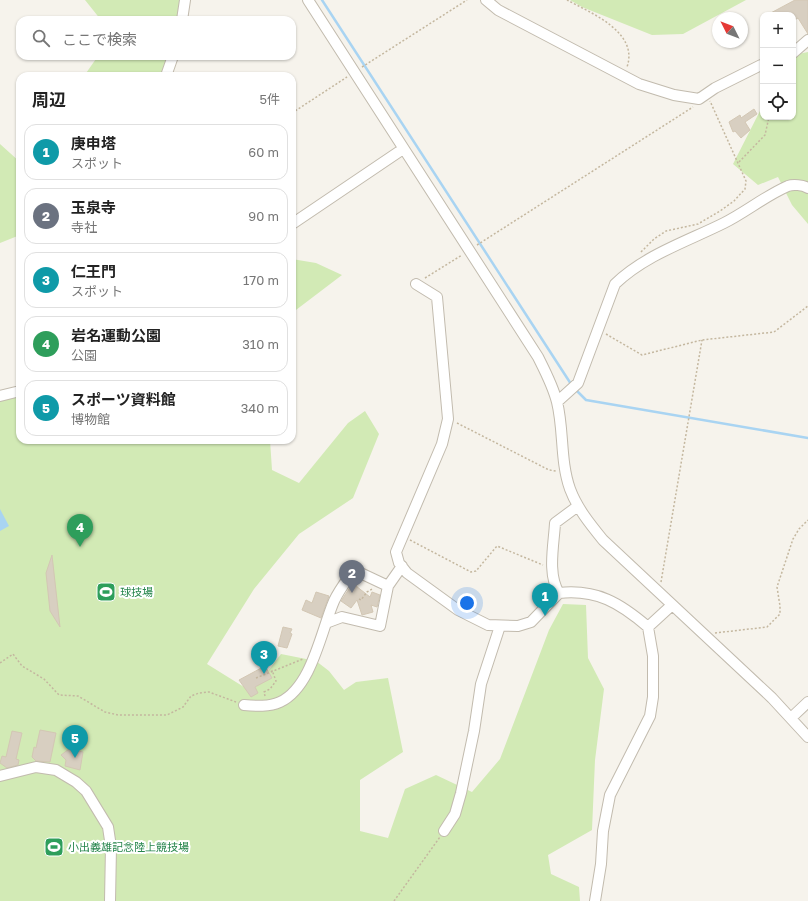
<!DOCTYPE html>
<html lang="ja">
<meta charset="utf-8">
<style>
:root{--surface:#fff;--page:#f6f6f6;--text:#222;--muted:#767676;--line:#e0e0e0;--accent:#b45309}
body{margin:0;font-family:"Golos Text","Noto Sans JP",sans-serif;background:var(--page);color:var(--text)}
.controls{position:absolute;right:12px;top:12px;display:grid;overflow:hidden;border-radius:8px;box-shadow:0 1px 3px #0004}
.controls button{width:36px;height:36px;display:grid;place-items:center;padding:0;border:0;border-bottom:1px solid var(--line);background:var(--surface);color:var(--text);font:20px sans-serif}
.compass{position:absolute;left:712px;top:12px;width:36px;height:36px;border-radius:50%;background:var(--surface);box-shadow:0 1px 3px #0004;rotate:312deg}
.you{position:absolute;left:467px;top:603px;width:14px;height:14px;margin:-10px;border:3px solid #fff;border-radius:50%;background:#1a73e8;box-shadow:0 0 0 6px #1a73e833}
.badge{display:grid;place-items:center;width:26px;height:26px;border-radius:50%;background:var(--accent);color:#fff;font-size:13px;font-weight:700}
.pin{position:absolute;translate:-50% -33px;filter:drop-shadow(0 1px 2px #0008)}
.pin::after{content:'';position:absolute;top:21px;width:14px;height:12px;background:inherit;clip-path:polygon(0 0,100% 0,50% 100%)}
.list{margin:0;padding:0;list-style:none}
h2{display:flex;justify-content:space-between;align-items:center;height:52px;margin:0;padding:0 16px;font-size:17px}
h2 small{font-size:13px;font-weight:400;color:var(--muted)}
.list li{display:grid;grid-template-columns:26px 1fr auto;gap:12px;align-items:center;box-sizing:border-box;height:56px;margin:0 8px 8px;padding:0 8px;border:1px solid var(--line);border-radius:12px}
.list b{display:block;font-size:15px;white-space:nowrap}
.list p{margin:0;font-size:13px;white-space:nowrap;color:var(--muted)}
.list em{font-size:13px;font-style:normal;color:var(--muted)}
.icon{flex:none;width:22px;height:22px;fill:none;stroke:currentColor;stroke-width:2;stroke-linecap:round;stroke-linejoin:round}
.map{position:relative;flex:none;width:808px;height:901px;overflow:hidden}
.search{position:absolute;background:var(--surface);box-shadow:0 1px 3px #0004;left:16px;top:16px;width:280px;height:44px;display:flex;align-items:center;gap:10px;box-sizing:border-box;padding:0 14px;border-radius:12px;color:var(--muted);font-size:15px}
.panel{position:absolute;background:var(--surface);box-shadow:0 1px 3px #0004;left:16px;top:72px;width:280px;height:372px;border-radius:12px}
.map>svg:first-child{display:block}
.green{fill:#d2eab5}
.water{fill:#a9d4f2}
.lines{fill:none;stroke-linecap:round;stroke-linejoin:round}
.stream{stroke:#a9d4f2;stroke-width:2.5}
.building{fill:#d8cfc1;stroke:#d3c7b4}
.minor-casing{stroke:#c2bbae;stroke-width:12}
.path{stroke:#c4b79f;stroke-width:1.5;stroke-dasharray:2 2;stroke-linecap:butt}
.minor{stroke:#fff;stroke-width:10}
.labels{text-anchor:middle;stroke-width:4;stroke-linejoin:round;paint-order:stroke}
.leisure-label{font-size:11px;fill:#27864d;stroke:#fff;text-anchor:start}
</style>
<div class="map">
<svg width="808" height="901" viewBox="0 0 808 901">
<rect width="100%" height="100%" fill="#f6f3ec"/>
<path class="green" d="M85,0h100l-3,20h-81z
M570,0h176l-63,34 -31,1 -70,-28z
M808,52v172l-16,-19 -14,-28 -20,8 -25,-21 30,-59v12h30v-62z
M98,56h74l-8,20h-80z
M0,144l20,18v73l-20,8z
M292,259l24,4 26,12 -50,38z
M20,393v47h250l2,30 27,13 49,-60 17,-12 14,23 -26,64 -54,36 -45,55 -47,75 45,28 29,-38 35,7 13,10 15,19 12,-8 32,-4 15,74 -43,28v51l28,7 17,-49 31,-14 36,17 28,-33 49,-129 14,-26 23,1 2,53 16,31 -9,71 -3,70 -44,25 3,19 28,13 1,14h-580v-507z"/>
<path class="water" d="M0,509l9,17 -9,5z"/>
<g class="lines">
<path class="stream" d="M322,0l249,384
M576,390l10,10 222,38"/>
</g>
<path class="building" d="M795,0h13v34l-10,-16 -5,3v-6h-26z
M754,109l3,5 -12,8 5,8 -9,8 -6,-7 -2,1 -4,-10 11,-7 1,3z
M52,555l8,72 -10,-16 -4,-38z
M355,580l4,3 -3,3 14,11 2,-5 8,3 -3,12 -6,-2 2,7 -11,3 -5,-15 -6,8 -10,-7z
M316,592l13,4 -8,22 -19,-8 4,-10 6,3z
M283,627l9,2 -2,4 2,1 -5,14 -9,-2z
M265,666l7,12 -17,9 3,6 -7,4 -12,-17z
M40,730l16,3 -6,29 -14,-1 -4,-4 2,-10 2,1z
M12,731l10,2 -6,26 3,1 -1,5 -11,3 -7,-5 2,-7 4,1z
M69,749l14,3 -3,18 -15,-4 1,-6 -5,-5z"/>
<g class="lines">
<defs>
<path id="minor" d="M308,0l230,357c7,14 15,29 19,45 7,28 3,59 13,87 7,19 20,35 33,51l169,158 36,39
M486,0l12,10 141,74 35,11 25,4 16,-11 46,-23 2,1
M182,20l3,-20
M793,53l15,-13
M166,76l7,-20
M292,224l111,-75
M416,284l21,13 11,122 -6,25 -46,108 3,11 8,10 51,37 30,15 30,1 13,-4 28,-29c38,-4 61,10 89,34l24,-22
M0,396l20,-5
M557,402l21,-19 37,-99c30,-29 73,-43 109,-61 22,-11 41,-27 64,-37 5,-2 15,-1 20,2
M559,593c-12,-19 -5,-49 -4,-70l23,-17
M326,623l16,-6 38,9 8,-40
M244,705c12,1 25,2 36,-3 32,-15 41,-71 54,-101 5,-11 13,-21 20,-31l34,16 14,-20
M791,718l17,-16
M0,776l36,-9 20,3 20,12 10,9 22,36 3,20 -1,54
M444,831l11,-17 6,-21 13,-62 7,-47 19,-58
M595,901l6,-37 2,-33 7,-36 40,-79 3,-19v-41l-5,-29"/>
</defs>
<use href="#minor" class="minor-casing"/>
<path class="path" d="M567,0c24,13 72,32 60,67
M362,67l105,-67
M292,113l55,-36
M739,162l26,-27 4,-18
M477,245l216,-138
M641,252l13,-13 12,-8 32,-7 22,-13 14,-10 11,-12 1,-8 -36,-80
M425,278l37,-23
M606,334l36,21 60,-15 72,-8 34,-26
M457,423l92,47 7,1
M410,540l61,32 5,-1 21,-25 46,19
M661,582l41,-242
M359,599l2,1 6,-8 5,-3
M715,633l52,-6 13,-13v-8l-3,-19 16,-48 6,-10 9,-9
M0,663l13,-9 9,12 22,13 15,16 19,1 27,16 13,3h49l16,-8 8,-11 8,-3 10,-1 27,10
M256,678l47,-19
M265,696l-1,-4 6,-3 6,-8 -4,-11
M394,901l46,-64"/>
<use href="#minor" class="minor"/>
</g>
<defs>
<symbol id="stadium-square" viewBox="-11 -11 22 22"><rect x="-9" y="-9" width="18" height="18" rx="4" fill="#2e9e5b" stroke="#fff"/><path d="M0-5a6.5 5 0 1 0 0 10a6.5 5 0 1 0 0-10ZM-3.5-1.8h7v3.6h-7Z" fill="#fff"/></symbol>
</defs>
<g fill-rule="evenodd">
<use href="#stadium-square" x="95" y="581" width="22" height="22"/>
<use href="#stadium-square" x="43" y="836" width="22" height="22"/>
</g>
<g class="labels">
<g class="leisure-label">
<text x="120" y="596">球技場</text>
<text x="68" y="851">小出義雄記念陸上競技場</text>
</g>
</g>
</svg>
<div class="controls">
<button>+</button>
<button>−</button>
<button><svg class="icon" aria-label="locate" viewBox="0 0 24 24"><circle cx="12" cy="12" r="6"/><path d="M12 2v4M12 18v4M2 12h4M18 12h4"/></svg></button>
</div>
<svg class="compass" viewBox="-18 -18 36 36"><path d="M0-13l5 13h-10z" fill="#e53935"/><path d="M0 13l5-13h-10z" fill="#767676"/></svg>
<div class="you"></div>
<div class="pin badge" style="left:545px;top:616px;background:#0f9aa8">1</div>
<div class="pin badge" style="left:352px;top:593px;background:#6b7280">2</div>
<div class="pin badge" style="left:264px;top:674px;background:#0f9aa8">3</div>
<div class="pin badge" style="left:80px;top:547px;background:#2e9e5b">4</div>
<div class="pin badge" style="left:75px;top:758px;background:#0f9aa8">5</div>
<div class="search"><svg class="icon" aria-label="search" viewBox="0 0 24 24"><circle cx="10" cy="10" r="6"/><path d="M15 15l6 6"/></svg>ここで検索</div>
<section class="panel">
<h2>周辺<small>5件</small></h2>
<ul class="list">
<li><span class="badge" style="background:#0f9aa8">1</span><div><b>庚申塔</b><p>スポット</p></div><em>60 m</em></li>
<li><span class="badge" style="background:#6b7280">2</span><div><b>玉泉寺</b><p>寺社</p></div><em>90 m</em></li>
<li><span class="badge" style="background:#0f9aa8">3</span><div><b>仁王門</b><p>スポット</p></div><em>170 m</em></li>
<li><span class="badge" style="background:#2e9e5b">4</span><div><b>岩名運動公園</b><p>公園</p></div><em>310 m</em></li>
<li><span class="badge" style="background:#0f9aa8">5</span><div><b>スポーツ資料館</b><p>博物館</p></div><em>340 m</em></li>
</ul>
</section>
</div>
